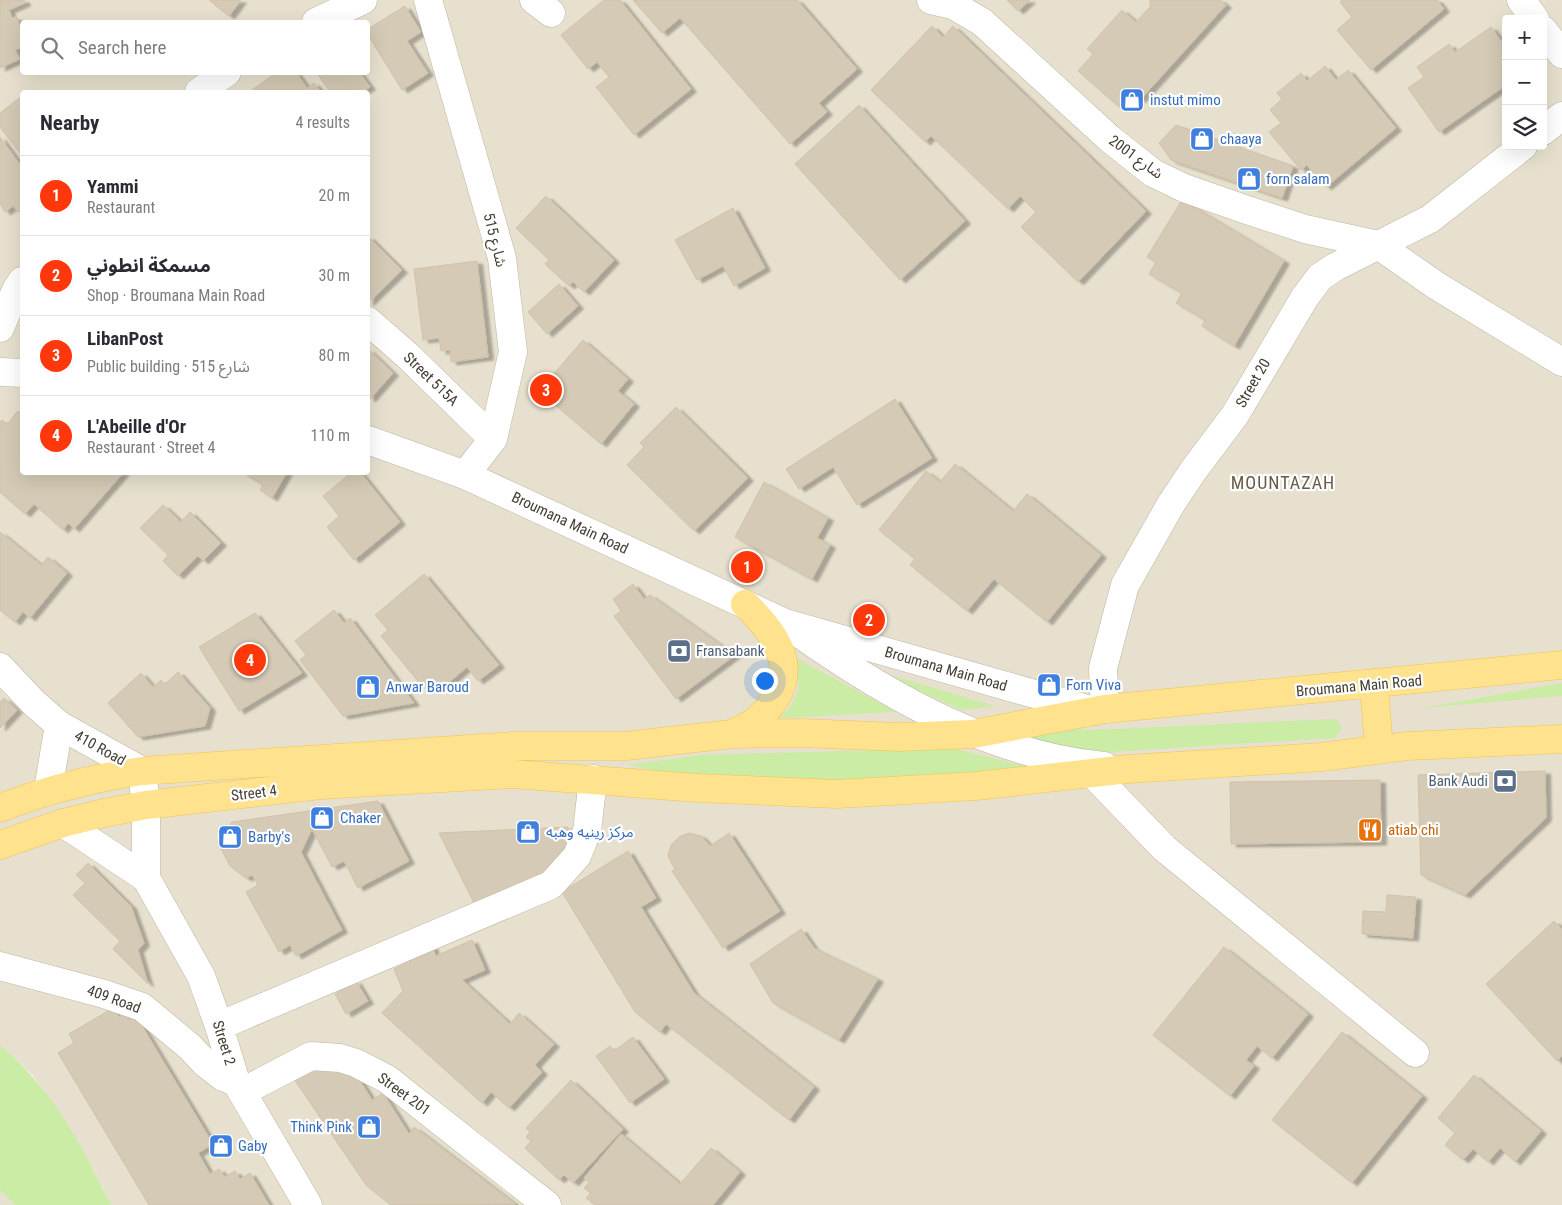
<!DOCTYPE html>
<meta charset="utf-8">
<style>
:root{--surface:#fff;--page:#f2f2f3;--text:#2b2b33;--muted:#7c7c81;--line:#e1e1e2;--accent:#ff380c}
body{margin:0;font-family:"Roboto Condensed","Noto Sans Arabic",sans-serif;background:var(--page);color:var(--text)}
.controls{position:absolute;right:15px;top:15px;display:grid;overflow:hidden;border-radius:5px;box-shadow:0 5px 20px #0002}
.controls button{width:45px;height:45px;display:grid;place-items:center;padding:0;border:0;border-bottom:1px solid var(--line);background:var(--surface);color:var(--text);font:25px sans-serif}
.you{position:absolute;left:764px;top:680px;width:18px;height:18px;margin:-12px;border:4px solid #fff;border-radius:50%;background:#1a73e8;box-shadow:0 0 0 8px #1a73e833}
.badge{display:grid;place-items:center;width:32px;height:32px;border-radius:50%;background:var(--accent);color:#fff;font-size:16px;font-weight:700}
.pin{position:absolute;translate:-50% -50%;border:2px solid #fff;box-shadow:0 1px 5px #0006}
.list{margin:0;padding:0;list-style:none}
h2{display:flex;justify-content:space-between;align-items:center;height:65px;margin:0;padding:0 20px;font-size:21px}
h2 small{font-size:16px;font-weight:400;color:var(--muted)}
.list li{display:grid;grid-template-columns:32px 1fr auto;gap:15px;align-items:center;box-sizing:border-box;height:80px;padding:0 20px;border-top:1px solid var(--line)}
.list b{display:block;font-size:19px;white-space:nowrap}
.list p{margin:0;font-size:16px;white-space:nowrap;color:var(--muted)}
.list em{font-size:16px;font-style:normal;color:var(--muted)}
.icon{flex:none;width:28px;height:28px;fill:none;stroke:currentColor;stroke-width:2;stroke-linecap:round;stroke-linejoin:round}
.map{position:relative;flex:none;width:1562px;height:1205px;overflow:hidden}
.search{position:absolute;background:var(--surface);box-shadow:0 5px 20px #0002;left:20px;top:20px;width:350px;height:55px;display:flex;align-items:center;gap:12px;box-sizing:border-box;padding:0 18px;border-radius:5px;color:var(--muted);font-size:19px}
.panel{position:absolute;background:var(--surface);box-shadow:0 5px 20px #0002;left:20px;top:90px;width:350px;height:385px;border-radius:5px}
.map>svg:first-child{display:block}
.residential{fill:#e7e0ce;fill-rule:evenodd}
.green{fill:#caeca5}
.building{fill:#d4cab5;stroke:#d1c2a8;filter:url(#shadow)}
.lines{fill:none;stroke-linecap:round;stroke-linejoin:round}
.minor-casing{stroke:#beb6a3;stroke-width:29}
.major-casing{stroke:#efc552;stroke-width:29}
.minor{stroke:#fff;stroke-width:28}
.major{stroke:#ffe28e;stroke-width:28}
.labels{text-anchor:middle;stroke-width:4.5;stroke-linejoin:round;paint-order:stroke}
.shop-label{font-size:15px;fill:#366cbe;stroke:#fff;text-anchor:start}
.street-label{font-size:15px;fill:#443d31;stroke:#fff}
.service-label{font-size:15px;fill:#4e5e75;stroke:#fff;text-anchor:start}
.food-label{font-size:15px;fill:#c56008;stroke:#fff;text-anchor:start}
.quarter-label{font-size:18px;letter-spacing:1px;fill:#685c48;stroke:#fff}
</style>
<div class="map">
<svg width="1562" height="1205" viewBox="0 0 1562 1205">
<defs>
<filter id="shadow"><feDropShadow dx="5.5" dy="3" stdDeviation="1" flood-color="#0004"/></filter>
</defs>
<rect width="100%" height="100%" fill="#f3eee1"/>
<path class="residential" d="M0,0h1562v1205h-1451l-15,-31 -63,-99 -33,-30zM1506,19h37v127h-37zM22,22h346v50h-346zM22,92h346v380h-346z
M0,1190l9,7 7,8h-16z"/>
<path class="green" d="M796,658l100,54 -116,6c20,-20 21,-33 16,-60z
M873,670l122,36 -33,4z
M1562,683v13l-140,12z
M1336,719l6,8 -7,11 -244,15 -69,-18 23,-9 46,4z
M952,748l104,26 -330,11 -98,-20 74,-10z
M0,1045c53,45 81,99 111,160h-95l-16,-15z"/>
<path class="building" d="M0,0h24l1,3 -16,7 3,8 4,-1 6,16v14l-7,3 5,9 -20,9z
M209,0h32l-12,16z
M604,0h16l71,89 -57,46 -38,-48 13,-10 -12,-15 -9,7 -27,-34z
M633,0h164l60,69 -38,34 8,9 -37,32 -110,-126 -18,15z
M1007,0h23l-12,11z
M1150,0h70l6,5 -86,95 -9,-9 -13,15 -40,-35 15,-17 -6,-5 35,-39 14,12 14,-15z
M1342,0h95l7,9 -73,61 -34,-40 15,-13 -12,-15z
M405,6l16,26 -14,9 21,32 -26,17 -34,-55v-6z
M932,26l11,11 10,-11 193,185 -68,71 -57,-55 15,-15 -16,-16 -12,13 -77,-73 -6,6 -54,-52z
M1491,27l15,21v37l-67,47 -31,-44 16,-11 -7,-10 32,-23 6,8z
M1325,66l11,14 12,-10 48,58 -70,59 -19,-22 -6,5 -32,-38 12,-9 -11,-13 12,-11 -5,-6 24,-20 6,8z
M277,72h19l11,16 7,-5 7,9h-67l-2,-2z
M316,72h43l11,15 -8,5h-32z
M22,96v60l-22,-29v-14z
M859,105l106,116 -65,59 -105,-116z
M1176,125l117,41 -11,32 -111,-38 -12,-17z
M0,137l22,30v42l-4,3 -5,-6 -8,6 -5,-8z
M546,196l68,64 -30,32 -11,-10 -4,4 -24,-22 4,-4 -33,-32z
M1182,200l102,61 -50,85 -32,-20 3,-6 -29,-17 6,-10 -33,-19 7,-12 -9,-5z
M733,208l32,60 -31,18 -11,-20 -26,14 -22,-40z
M368,236l34,34 -34,33z
M477,261l11,96 -37,5 -1,-12 -9,1 -2,-13 -16,2 -9,-71z
M559,284l19,22 -31,28 -19,-22z
M583,340l45,39 -10,12 16,13 -33,40 -62,-53z
M368,349l25,24 -23,26 -2,-2z
M895,399l37,59 -75,47 -24,-38 -34,22 -13,-20z
M676,407l72,71 -54,53 -67,-66 17,-18 -4,-4z
M18,411l4,4v57h102l-50,57 -6,-6 -5,7 -29,-26 -9,10 -25,-22v-70l2,-2 5,4z
M955,464l58,47 14,-17 74,61 -54,67 -53,-43 -27,32 -57,-46 5,-6 -36,-29 47,-59 14,11z
M242,472h45l-15,26 -12,-8 3,-5z
M352,472h8l40,50 -46,38 -27,-33 12,-11 -16,-20z
M764,482l64,36 -11,20 13,7 -18,34 -77,-42z
M163,505l18,17 9,-10 31,31 -18,18 -5,-5 -20,20 -15,-15 5,-6 -28,-27z
M0,532l41,33 7,-8 19,16 -37,45 -7,-6 -8,10 -15,-12z
M424,574l75,91 -21,16 -11,-14 -27,23 -10,-12 -9,7 -40,-49 7,-6 -13,-15z
M633,584l11,15 6,-4 85,60 -59,44 -62,-83 7,-5 -8,-12z
M334,610l10,13 6,-5 64,85 -71,13 -43,-56 6,-5 -11,-14z
M255,613l47,60 -63,38 -40,-64z
M178,672l32,36 -5,18 -67,11 -30,-34 33,-30 12,14 8,-7 4,4z
M4,698l13,12 -17,18v-26z
M1545,771l1,47 -81,77 -44,-20 -3,-100z
M1380,780l1,62 -150,2 -1,-62z
M378,801l31,60 -51,27 -14,-27 -12,6 -20,-38 -11,23 41,78 -46,26 -6,-11 -11,7 -33,-60 12,-7 -6,-10 -6,3 -16,-12 -12,-23 14,-21z
M568,827l1,21 -14,19 -79,40 -37,-74z
M689,833l12,3 9,10 19,-13 51,78 -57,37 -51,-77 3,-1 -7,-14 3,-11 8,-8z
M628,851l28,47 -15,9 53,86 120,94 -25,33 -123,-96 -6,8 -25,-20 -73,-120z
M88,863l43,43 13,37 -6,7 10,34 -35,-35 7,-8 -47,-46 12,-12 -9,-8z
M1387,895l29,2 -3,41 -51,-4 1,-23 23,1z
M1554,921l8,8v127l-5,5 -71,-77z
M801,929l13,19 64,31 -39,61 -66,-37 -23,-39z
M472,940l13,30 -23,10 48,44 9,-11 35,31 -19,21 7,7 -33,36 -18,-16 -9,11 -100,-90 21,-22 -9,-22 17,-8 -5,-9 24,-10 6,14z
M1224,947l84,67 -36,44 -15,-12 -11,14 8,6 -24,30 -77,-61z
M356,981l12,20 -22,13 -11,-20z
M113,1008l6,9 6,-4 4,7 7,-4 77,128 -15,9 12,21 9,-5 6,8 10,-6 5,8 10,-6 19,32h-120l-91,-152 16,-10 -5,-9z
M1342,1032l80,64 -70,87 -80,-63z
M633,1037l31,42 -34,24 -34,-47 14,-10 4,5z
M315,1060l42,16 15,24 11,-7 26,41 5,-7 101,77 -124,1 -25,-20 -74,-109z
M1474,1075l67,56 -26,31 -15,-14 -12,14 -15,-13 -10,11 -18,-15 10,-12 -17,-15z
M571,1080l52,49 -50,54 -9,-8 -5,5 -34,-32 6,-7 -5,-4 4,-5 -4,-4z
M621,1134l59,50 31,-36 29,24 -27,33h-118l-9,-7 5,-5 -7,-5 5,-6 -5,-4z"/>
<g class="lines">
<defs>
<path id="minor" d="M428,0l74,258 11,94 -20,87 -28,36
M534,0l17,13
M931,0l22,5 29,17 128,117 43,34 31,15 63,22 58,19 73,16 59,41 125,76
M1521,0l14,19
M316,22l47,-22
M1543,30l19,24
M199,92l28,-20
M1543,131l19,-15
M368,321l39,34 86,84
M0,328l16,-38 6,-9
M0,372l22,1
M368,440l97,35 320,148 309,88
M803,636c90,63 190,119 301,130
M0,667l34,36 25,22 83,46 4,34v73
M1105,709l-2,-41 22,-83 46,-81 22,-33 42,-56 70,-118 15,-20 15,-10 95,-48 93,-73
M1092,773l72,75 251,205
M48,790l11,-65
M63,823l83,55 55,98 18,50 17,56 72,123
M0,966l104,28 38,13 48,40 15,16 18,14 13,5
M219,1026l332,-141 26,-29 10,-25 6,-52
M242,1092l69,-36 29,2 16,5 31,16 160,126"/>
<path id="major" d="M1374,685l5,64
M733,733c19,-7 33,-18 43,-36 21,-36 -5,-68 -31,-93
M0,808c47,-18 92,-30 142,-37l371,-25h113l105,-12 71,-1 97,4 74,-3 132,-25 457,-44
M0,845l63,-22 41,-10 42,-8 174,-20 193,-11 185,14 139,6 139,-8 152,-17 194,-12 85,-11 155,-7"/>
</defs>
<use href="#minor" class="minor-casing"/>
<use href="#major" class="major-casing"/>
<use href="#minor" class="minor"/>
<use href="#major" class="major"/>
</g>
<defs>
<symbol id="shop-square" viewBox="-11 -11 22 22"><rect x="-9" y="-9" width="18" height="18" rx="4" fill="#3f7fe0" stroke="#fff"/><path d="M-5-2.5h2.3a2.7 3.5 0 0 1 5.4 0H5L5.5 6h-11ZM-1.5-2.5h3a1.5 2.3 0 0 0-3 0Z" fill="#fff"/></symbol>
<symbol id="bank-square" viewBox="-11 -11 22 22"><rect x="-9" y="-9" width="18" height="18" rx="4" fill="#5c6f8a" stroke="#fff"/><path d="M-6-4H6V4H-6ZM0-2.3a2.3 2.3 0 1 0 0 4.6a2.3 2.3 0 1 0 0-4.6Z" fill="#fff"/></symbol>
<symbol id="restaurant-square" viewBox="-11 -11 22 22"><rect x="-9" y="-9" width="18" height="18" rx="4" fill="#e8710a" stroke="#fff"/><path d="M-5-6h1v4h1v-4h1v4h1v-4h1v5L-1.5 .5V6h-2V.5L-5-1ZM5-6V6H3V1.5H1.5Q1.5-4 5-6Z" fill="#fff"/></symbol>
</defs>
<g fill-rule="evenodd">
<use href="#shop-square" x="1118" y="86" width="28" height="28"/>
<use href="#shop-square" x="1188" y="125" width="28" height="28"/>
<use href="#shop-square" x="1235" y="165" width="28" height="28"/>
<use href="#bank-square" x="665" y="637" width="28" height="28"/>
<use href="#shop-square" x="1035" y="671" width="28" height="28"/>
<use href="#shop-square" x="354" y="673" width="28" height="28"/>
<use href="#bank-square" x="1491" y="767" width="28" height="28"/>
<use href="#shop-square" x="308" y="804" width="28" height="28"/>
<use href="#restaurant-square" x="1356" y="816" width="28" height="28"/>
<use href="#shop-square" x="514" y="818" width="28" height="28"/>
<use href="#shop-square" x="216" y="823" width="28" height="28"/>
<use href="#shop-square" x="355" y="1113" width="28" height="28"/>
<use href="#shop-square" x="207" y="1132" width="28" height="28"/>
</g>
<g class="labels">
<g class="shop-label">
<text x="1150" y="105">instut mimo</text>
<text x="1220" y="144">chaaya</text>
<text x="1266" y="184">forn salam</text>
<text x="1066" y="690">Forn Viva</text>
<text x="386" y="692">Anwar Baroud</text>
<text x="340" y="823">Chaker</text>
<text x="546" y="837">مركز رينيه وهبه</text>
<text x="248" y="842">Barby's</text>
<text x="352" y="1132" text-anchor="end">Think Pink</text>
<text x="238" y="1151">Gaby</text>
</g>
<g class="street-label">
<text transform="translate(1136 157) rotate(36)" y="5">شارع 2001</text>
<text transform="translate(495 240) rotate(76)" y="5">شارع 515</text>
<text transform="translate(431 379) rotate(44)" y="5">Street 515A</text>
<text transform="translate(1253 383) rotate(-60)" y="5">Street 20</text>
<text transform="translate(570 523) rotate(25)" y="5">Broumana Main Road</text>
<text transform="translate(946 669) rotate(16)" y="5">Broumana Main Road</text>
<text transform="translate(1359 686) rotate(-5)" y="5">Broumana Main Road</text>
<text transform="translate(100 748) rotate(29)" y="5">410 Road</text>
<text transform="translate(254 793) rotate(-7)" y="5">Street 4</text>
<text transform="translate(114 999) rotate(20)" y="5">409 Road</text>
<text transform="translate(224 1043) rotate(73)" y="5">Street 2</text>
<text transform="translate(404 1094) rotate(36)" y="5">Street 201</text>
</g>
<g class="service-label">
<text x="696" y="656">Fransabank</text>
<text x="1488" y="786" text-anchor="end">Bank Audi</text>
</g>
<g class="food-label">
<text x="1388" y="835">atiab chi</text>
</g>
<g class="quarter-label">
<text x="1283" y="489">MOUNTAZAH</text>
</g>
</g>
</svg>
<div class="controls">
<button>+</button>
<button>−</button>
<button><svg class="icon" aria-label="layers" viewBox="0 0 24 24"><path d="M12 4l9 5-9 5-9-5zM3 14l9 5 9-5"/></svg></button>
</div>
<div class="you"></div>
<div class="pin badge" style="left:747px;top:567px">1</div>
<div class="pin badge" style="left:869px;top:620px">2</div>
<div class="pin badge" style="left:546px;top:390px">3</div>
<div class="pin badge" style="left:250px;top:660px">4</div>
<div class="search"><svg class="icon" aria-label="search" viewBox="0 0 24 24"><circle cx="10" cy="10" r="6"/><path d="M15 15l6 6"/></svg>Search here</div>
<section class="panel">
<h2>Nearby<small>4 results</small></h2>
<ul class="list">
<li><span class="badge">1</span><div><b>Yammi</b><p>Restaurant</p></div><em>20 m</em></li>
<li><span class="badge">2</span><div><b>مسمكة انطوني</b><p>Shop · Broumana Main Road</p></div><em>30 m</em></li>
<li><span class="badge">3</span><div><b>LibanPost</b><p>Public building · شارع 515</p></div><em>80 m</em></li>
<li><span class="badge">4</span><div><b>L'Abeille d'Or</b><p>Restaurant · Street 4</p></div><em>110 m</em></li>
</ul>
</section>
</div>
